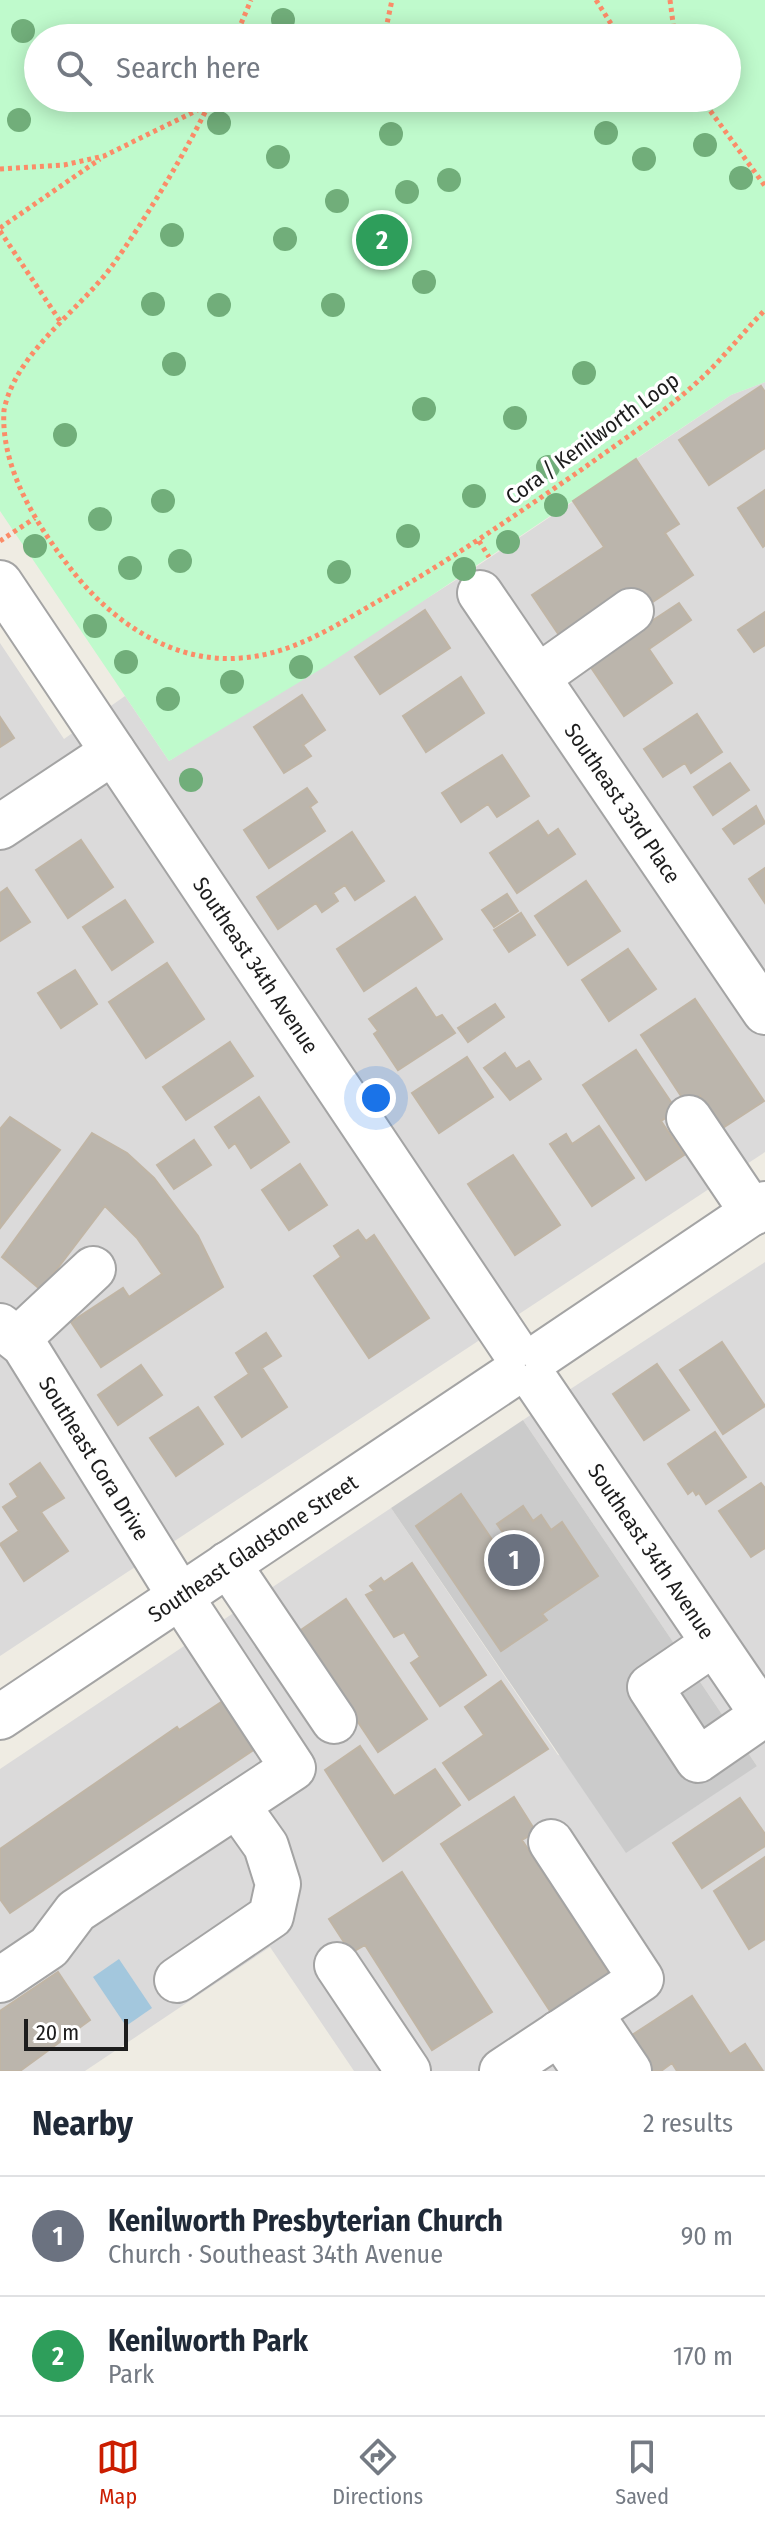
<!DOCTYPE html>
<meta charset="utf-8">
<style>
:root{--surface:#fff;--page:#f6f6f7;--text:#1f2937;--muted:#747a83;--line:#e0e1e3;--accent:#cb1d00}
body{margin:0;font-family:"Fira Sans Condensed",sans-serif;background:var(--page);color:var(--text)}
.scale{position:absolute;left:24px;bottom:20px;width:104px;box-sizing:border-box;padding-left:8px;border:4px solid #1d1d1d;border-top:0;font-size:22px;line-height:28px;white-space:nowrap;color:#1d1d1d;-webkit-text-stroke:6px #fff;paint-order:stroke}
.you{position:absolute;left:376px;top:1098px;width:28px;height:28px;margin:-20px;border:6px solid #fff;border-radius:50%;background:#1a73e8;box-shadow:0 0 0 12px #1a73e833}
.badge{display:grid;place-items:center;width:52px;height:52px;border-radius:50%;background:var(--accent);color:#fff;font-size:26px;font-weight:700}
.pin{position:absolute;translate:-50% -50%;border:4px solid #fff;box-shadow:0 2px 8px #0006}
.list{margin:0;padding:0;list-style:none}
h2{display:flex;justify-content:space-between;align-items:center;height:104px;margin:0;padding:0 32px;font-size:34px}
h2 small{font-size:26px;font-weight:400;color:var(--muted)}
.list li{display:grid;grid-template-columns:52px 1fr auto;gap:24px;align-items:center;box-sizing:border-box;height:120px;padding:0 32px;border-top:2px solid var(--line)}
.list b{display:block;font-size:30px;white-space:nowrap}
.list p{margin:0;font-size:26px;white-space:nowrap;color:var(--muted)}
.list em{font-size:26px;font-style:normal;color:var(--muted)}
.icon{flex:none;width:44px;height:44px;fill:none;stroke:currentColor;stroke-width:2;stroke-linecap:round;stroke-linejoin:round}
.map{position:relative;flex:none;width:765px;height:2071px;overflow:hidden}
.search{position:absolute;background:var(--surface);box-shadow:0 4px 20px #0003;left:24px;right:24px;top:24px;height:88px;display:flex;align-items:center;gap:20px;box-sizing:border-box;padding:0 28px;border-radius:44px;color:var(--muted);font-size:30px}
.sheet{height:344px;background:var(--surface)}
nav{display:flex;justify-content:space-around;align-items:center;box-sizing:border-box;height:112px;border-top:2px solid var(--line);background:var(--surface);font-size:22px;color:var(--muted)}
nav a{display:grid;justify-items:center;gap:4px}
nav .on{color:var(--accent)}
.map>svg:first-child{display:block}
.residential{fill:#dbdada}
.religious{fill:#cbcbcb}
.park{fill:#bffacc;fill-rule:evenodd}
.water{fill:#a3c7dd}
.building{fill:#bbb5ac;stroke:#c0b5a5;stroke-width:2}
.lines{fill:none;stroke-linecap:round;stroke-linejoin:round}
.minor-casing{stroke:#a4a4a4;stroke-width:48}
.path{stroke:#fb8c68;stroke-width:5;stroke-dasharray:4 4;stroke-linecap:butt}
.minor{stroke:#fff;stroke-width:44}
.tree{fill:#71ae7a}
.labels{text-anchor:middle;stroke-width:7;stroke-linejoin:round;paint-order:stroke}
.street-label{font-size:22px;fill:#1d1d1d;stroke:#fff}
</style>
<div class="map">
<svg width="765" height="2071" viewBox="0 0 765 2071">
<rect width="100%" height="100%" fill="#efece3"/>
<path class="residential" d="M765,382v770l-765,504v-1013l64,96 61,-43 44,65 298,-188 264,-178z
M765,1262v809h-411l-84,-124 -185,124h-85v-302l391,-261 167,247 199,11 -234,-346z"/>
<path class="religious" d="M523,1420l234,346 -131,87 -235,-345z"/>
<path class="park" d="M0,0h765v382l-34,13 -405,271 -157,95 -169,-250zM38,38h689v60h-689z"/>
<path class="water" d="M119,1959l33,49 -26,18 -33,-49z"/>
<path class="building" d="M761,386l4,6v56l-56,37 -30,-45z
M636,459l43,65 -14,9 28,42 -48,32 -12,-18 -72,49 -29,-43 72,-48 -31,-46z
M765,490v55l-2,2 -25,-39z
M679,603l12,17 -42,29 23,34 -48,33 -36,-53z
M425,610l25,38 -70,46 -25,-37z
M765,612v33l-11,7 -16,-22z
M461,677l23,36 -58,39 -23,-36z
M302,695l23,35 -22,15 8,11 -27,17 -30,-46z
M697,714l25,38 -31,21 -6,-10 -22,14 -19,-28z
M0,717l14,21 -14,9z
M502,755l27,41 -32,21 -9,-13 -27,18 -19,-29z
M730,763l19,27 -36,25 -19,-28z
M307,788l10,14 -7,5 15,24 -56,37 -25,-38z
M756,806l9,17 -31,21 -11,-15z
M538,821l10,15 10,-7 17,25 -58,39 -27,-40z
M352,832l32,49 -29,19 -10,-15 -12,8 5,8 -16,11 -6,-9 -38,26 -21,-32z
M81,840l32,47 -45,31 -32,-48z
M765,868v35l-16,-24z
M586,881l34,50 -52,34 -33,-49z
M7,888l23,34 -30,19v-48z
M507,894l11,17 -24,16 -12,-17z
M415,897l27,42 -78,52 -27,-42z
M125,900l28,42 -41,28 -29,-43z
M521,913l14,22 -26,17 -15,-22z
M628,949l28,40 -47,32 -27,-41z
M167,963l37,56 -58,39 -37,-56z
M75,970l22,34 -36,24 -23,-35z
M416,988l20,30 6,-3 13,18 -57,37 -24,-36 4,-3 -9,-12z
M695,999l69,102 -43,28 -21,-33 -13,9 -46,-70z
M495,1004l9,13 -36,25 -10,-14z
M230,1042l23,34 -67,44 -23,-33z
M636,1050l41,61 -16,10 23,34 -38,25 -63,-95z
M505,1053l11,16 13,-8 12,18 -31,21 -26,-32z
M467,1057l26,40 -54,36 -27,-40z
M259,1097l30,45 -38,26 -16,-25 -6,5 -14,-21z
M10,1117l50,33 -60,78v-99z
M599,1126l35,52 -42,28 -42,-62 16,-10 6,10z
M92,1133l35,20 27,25 44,58 25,51 -122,80 -30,-45 52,-34 6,9 33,-23 -25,-36 -32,-32 -64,84 -39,-33z
M194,1140l17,25 -37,24 -17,-24z
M513,1155l47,70 -45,30 -47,-71z
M300,1164l27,41 -38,25 -27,-40z
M358,1230l8,11 8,-6 55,83 -60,40 -55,-82 27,-19 -7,-11z
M266,1333l15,23 -19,12 25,39 -45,30 -27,-40 34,-23 -13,-21z
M722,1342l43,64 -42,28 -43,-64z
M657,1364l32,46 -45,30 -31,-46z
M141,1365l21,30 -44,30 -20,-30z
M198,1407l25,37 -47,32 -26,-38z
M715,1432l31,45 -40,27 -7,-11 -3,2 -3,-5 -5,4 -20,-30z
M40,1463l24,35 -23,14 27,39 -44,30 -24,-37 19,-13 -16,-24 15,-10 -8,-13z
M761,1483l4,5v60l-14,9 -32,-46z
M461,1494l34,50 11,-7 -9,-13 26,-18 10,15 8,-6 10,15 11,-8 36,54 -56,38 5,6 -46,31 -85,-125z
M412,1563l74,112 -46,31 -29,-43 9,-6 -16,-25 -10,5 -28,-42 8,-4 -4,-5 11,-8 3,4z
M346,1599l81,120 -49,33 -80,-120z
M501,1681l47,68 -79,51 -26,-37 41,-28 -19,-28z
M229,1697l32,48 -251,168 -10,-14v-50l177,-122 2,3z
M360,1746l34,50 41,-27 25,36 -77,56 -58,-91z
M514,1797l22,35 -14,8 91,139 -59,38 -113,-173z
M740,1798l25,36v12l-63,42 -29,-45z
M765,1857v82l-16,10 -35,-58z
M402,1872l90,140 -60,38 -67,-105 -14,8 -22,-34z
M58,1972l32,48 -70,51h-20v-60z
M692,1996l38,58 15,-10 18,27h-86l-5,-8 -11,8h-10l-22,-34z"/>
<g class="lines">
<defs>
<g id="minor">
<path id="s1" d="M0,583l512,764"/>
<path id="s2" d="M480,593l285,419"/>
<path d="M538,677l93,-66"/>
<path d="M0,827l113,-75"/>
<path d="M689,1118l64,95"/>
<path id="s3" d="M0,1326l24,19 156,251 113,172 -217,143 -27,36 -49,33"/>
<path d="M18,1339l75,-70"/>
<path d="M544,1353l221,-149"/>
<path id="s4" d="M538,1384l227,334"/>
<path d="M228,1564l106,157"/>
<path d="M713,1644l-63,43 48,73 65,-45"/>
<path id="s5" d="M0,1717l507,-339"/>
<path d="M337,1965l71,106"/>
<path d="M177,1980l94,-64 7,-32 -12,-38 -29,-41"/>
<path d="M590,2013l39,58"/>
<path d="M559,2033l26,38"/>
<path d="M502,2071l139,-92 -90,-137"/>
</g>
</defs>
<use href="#minor" class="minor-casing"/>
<path class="path" d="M596,0l24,38
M670,0l5,38
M235,38l16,-38
M384,38l8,-38
M212,98c-24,51 -67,122 -100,168 -34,46 -96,86 -108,144 -4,60 36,120 70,163 40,50 100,91 167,85 55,-4 100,-36 146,-62 68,-39 130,-82 194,-126 43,-31 89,-61 127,-98 20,-20 37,-42 57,-62
M701,98l64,88
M0,169l64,-4 40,-9 118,-58
M0,228l100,-69
M0,231l62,93
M0,541l35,-23
M479,541l10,16"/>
<use href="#minor" class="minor"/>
</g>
<g class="tree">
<circle cx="283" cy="20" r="12"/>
<circle cx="23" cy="31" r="12"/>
<circle cx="19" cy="120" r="12"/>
<circle cx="219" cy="123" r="12"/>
<circle cx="606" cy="133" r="12"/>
<circle cx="391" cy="134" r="12"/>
<circle cx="705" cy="145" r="12"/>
<circle cx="278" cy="157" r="12"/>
<circle cx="644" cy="159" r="12"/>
<circle cx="741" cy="178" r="12"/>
<circle cx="449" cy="180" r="12"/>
<circle cx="407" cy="192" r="12"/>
<circle cx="337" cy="201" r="12"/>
<circle cx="172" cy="235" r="12"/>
<circle cx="285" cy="239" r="12"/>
<circle cx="424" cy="282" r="12"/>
<circle cx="153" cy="304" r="12"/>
<circle cx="219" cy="305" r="12"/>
<circle cx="333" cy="305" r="12"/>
<circle cx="174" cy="364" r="12"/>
<circle cx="584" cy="373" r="12"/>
<circle cx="424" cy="409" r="12"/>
<circle cx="515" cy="418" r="12"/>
<circle cx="65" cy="435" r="12"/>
<circle cx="548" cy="467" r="12"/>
<circle cx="474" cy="496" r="12"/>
<circle cx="163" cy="501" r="12"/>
<circle cx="556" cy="505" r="12"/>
<circle cx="100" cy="519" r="12"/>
<circle cx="408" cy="536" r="12"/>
<circle cx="508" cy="542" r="12"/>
<circle cx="35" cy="546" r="12"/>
<circle cx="180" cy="561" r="12"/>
<circle cx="130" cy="568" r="12"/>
<circle cx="464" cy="569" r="12"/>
<circle cx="339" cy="572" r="12"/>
<circle cx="95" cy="626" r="12"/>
<circle cx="126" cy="662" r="12"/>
<circle cx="301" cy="667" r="12"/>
<circle cx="232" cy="682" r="12"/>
<circle cx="168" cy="699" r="12"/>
<circle cx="191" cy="780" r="12"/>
</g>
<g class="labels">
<g class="street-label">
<text transform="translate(592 438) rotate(-36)" y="8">Cora / Kenilworth Loop</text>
<text dy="8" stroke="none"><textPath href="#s2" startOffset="254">Southeast 33rd Place</textPath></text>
<text dy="8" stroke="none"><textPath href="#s1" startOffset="460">Southeast 34th Avenue</textPath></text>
<text dy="8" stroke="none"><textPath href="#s3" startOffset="164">Southeast Cora Drive</textPath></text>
<text dy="8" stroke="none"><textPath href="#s5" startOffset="304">Southeast Gladstone Street</textPath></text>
<text dy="8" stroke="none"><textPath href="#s4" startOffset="202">Southeast 34th Avenue</textPath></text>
</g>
</g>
</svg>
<div class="scale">20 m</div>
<div class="you"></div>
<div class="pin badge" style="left:514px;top:1560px;background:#6b7280">1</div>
<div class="pin badge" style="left:382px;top:240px;background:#2e9e5b">2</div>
<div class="search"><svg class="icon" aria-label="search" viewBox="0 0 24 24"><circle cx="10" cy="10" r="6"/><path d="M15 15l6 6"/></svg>Search here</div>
</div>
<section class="sheet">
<h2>Nearby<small>2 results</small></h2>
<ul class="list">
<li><span class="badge" style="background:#6b7280">1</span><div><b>Kenilworth Presbyterian Church</b><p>Church · Southeast 34th Avenue</p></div><em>90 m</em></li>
<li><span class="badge" style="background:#2e9e5b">2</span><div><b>Kenilworth Park</b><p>Park</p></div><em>170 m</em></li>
</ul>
</section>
<nav>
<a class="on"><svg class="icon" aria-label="map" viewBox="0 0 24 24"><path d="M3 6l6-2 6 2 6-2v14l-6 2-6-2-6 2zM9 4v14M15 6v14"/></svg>Map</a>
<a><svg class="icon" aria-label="directions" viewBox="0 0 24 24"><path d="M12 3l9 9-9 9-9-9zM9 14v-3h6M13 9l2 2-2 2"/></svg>Directions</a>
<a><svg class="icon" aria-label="saved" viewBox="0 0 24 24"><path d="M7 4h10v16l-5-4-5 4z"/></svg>Saved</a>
</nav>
